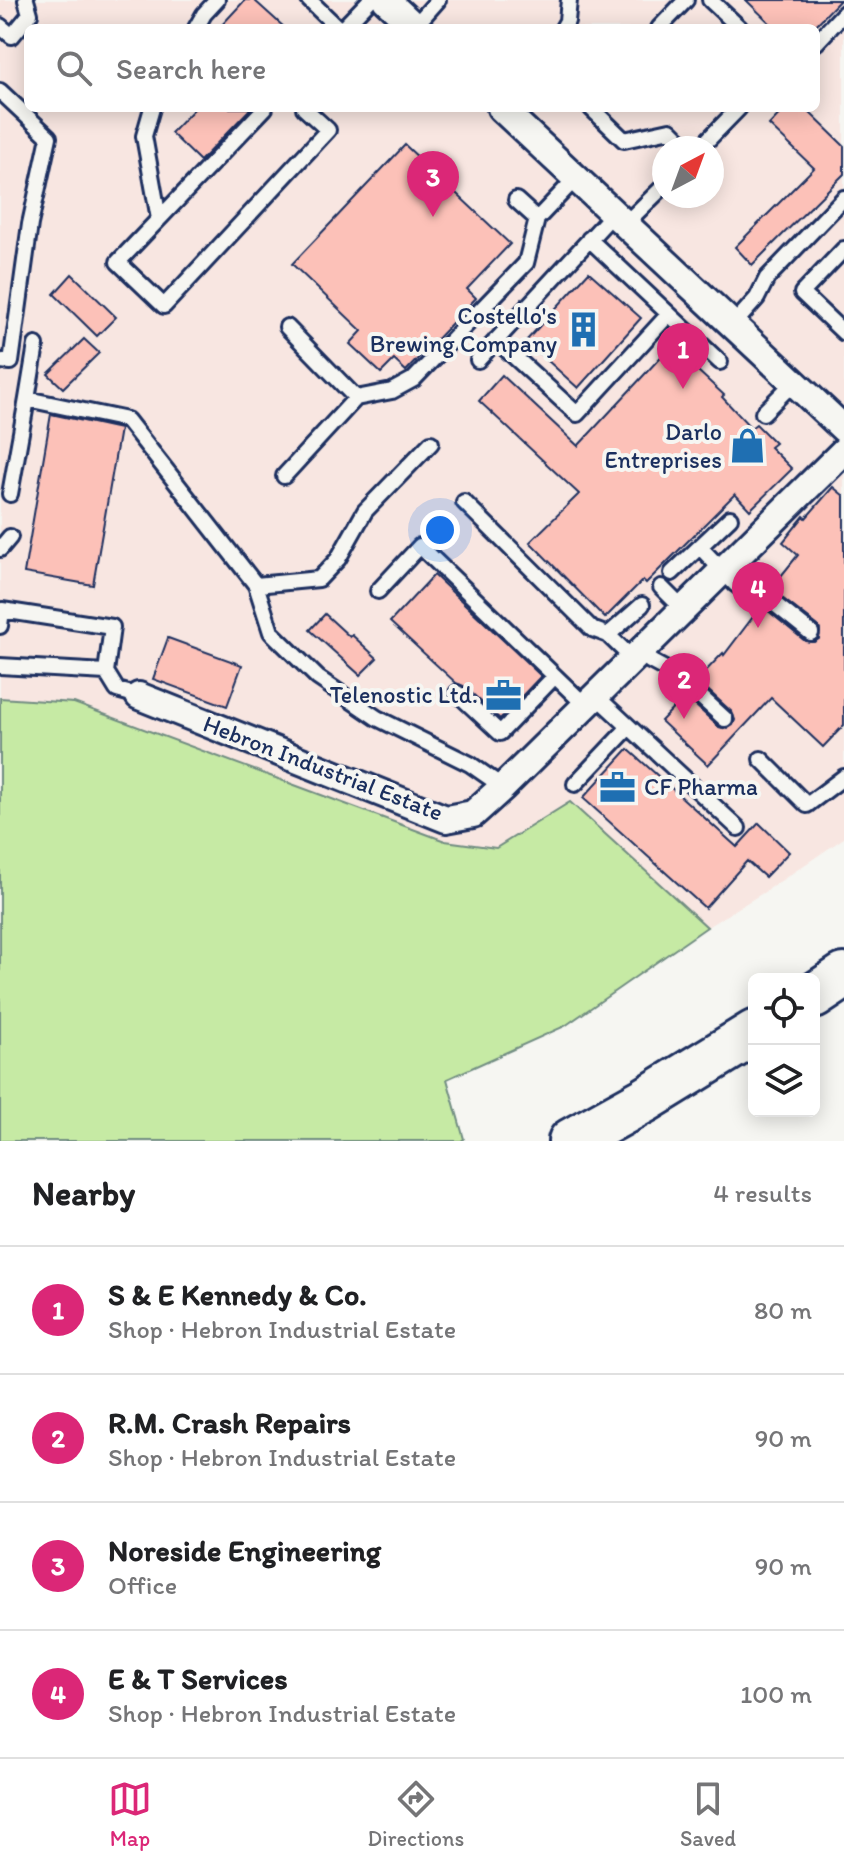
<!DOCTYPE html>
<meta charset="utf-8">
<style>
:root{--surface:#fff;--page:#f6f6f6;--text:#202124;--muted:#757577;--line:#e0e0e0;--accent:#db2777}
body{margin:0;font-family:Itim,sans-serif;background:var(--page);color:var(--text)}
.controls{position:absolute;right:24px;bottom:24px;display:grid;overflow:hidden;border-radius:12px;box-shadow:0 4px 20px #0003}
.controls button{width:72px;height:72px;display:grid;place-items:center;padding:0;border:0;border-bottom:2px solid var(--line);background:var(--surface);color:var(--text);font:40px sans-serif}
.compass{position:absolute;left:652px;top:136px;width:72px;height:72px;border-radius:50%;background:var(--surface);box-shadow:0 4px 20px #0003;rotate:41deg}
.you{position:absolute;left:440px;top:530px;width:28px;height:28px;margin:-20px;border:6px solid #fff;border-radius:50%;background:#1a73e8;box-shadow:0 0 0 12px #1a73e833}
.badge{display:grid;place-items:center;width:52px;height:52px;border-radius:50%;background:var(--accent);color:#fff;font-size:26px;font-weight:700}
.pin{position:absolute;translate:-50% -66px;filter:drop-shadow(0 2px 4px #0008)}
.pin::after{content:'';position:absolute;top:42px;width:28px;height:24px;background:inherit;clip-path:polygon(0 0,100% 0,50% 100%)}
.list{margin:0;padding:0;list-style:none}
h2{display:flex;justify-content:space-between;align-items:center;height:104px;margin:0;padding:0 32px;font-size:34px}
h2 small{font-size:26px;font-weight:400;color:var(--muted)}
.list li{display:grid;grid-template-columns:52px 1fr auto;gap:24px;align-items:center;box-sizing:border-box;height:128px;padding:0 32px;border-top:2px solid var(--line)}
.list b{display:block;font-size:30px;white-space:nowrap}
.list p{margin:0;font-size:26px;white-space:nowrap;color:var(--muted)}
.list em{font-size:26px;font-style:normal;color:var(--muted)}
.icon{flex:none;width:44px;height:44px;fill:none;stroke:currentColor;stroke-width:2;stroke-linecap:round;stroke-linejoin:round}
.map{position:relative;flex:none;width:844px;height:1141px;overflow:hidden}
.search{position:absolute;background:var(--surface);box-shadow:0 4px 20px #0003;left:24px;right:24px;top:24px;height:88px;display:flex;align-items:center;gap:20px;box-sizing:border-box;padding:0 28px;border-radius:12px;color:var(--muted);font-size:30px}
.sheet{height:616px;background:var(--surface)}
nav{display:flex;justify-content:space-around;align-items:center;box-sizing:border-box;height:112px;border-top:2px solid var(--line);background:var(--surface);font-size:22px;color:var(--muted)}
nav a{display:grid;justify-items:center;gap:4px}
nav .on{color:var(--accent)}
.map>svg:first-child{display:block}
.built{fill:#f8e6e1;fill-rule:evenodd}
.green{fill:#c6eaa4;stroke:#708c81;stroke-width:2}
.building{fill:#fcc1b8;stroke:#1b2f5e;stroke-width:2}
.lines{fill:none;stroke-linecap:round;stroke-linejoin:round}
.lane-casing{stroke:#1b2f5e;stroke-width:20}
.street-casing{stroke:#1b2f5e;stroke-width:32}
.highway-casing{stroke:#1b2f5e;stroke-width:50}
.lane{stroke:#f6f6f2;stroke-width:14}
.street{stroke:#f6f6f2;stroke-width:26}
.highway{stroke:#f6f6f2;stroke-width:44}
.labels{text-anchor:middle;stroke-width:8;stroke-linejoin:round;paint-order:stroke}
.poi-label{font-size:24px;fill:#1b2f5e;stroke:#f6f6f2;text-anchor:end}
.street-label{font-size:24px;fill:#1b2f5e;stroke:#f6f6f2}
</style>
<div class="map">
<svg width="844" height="1141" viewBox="0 0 844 1141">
<rect width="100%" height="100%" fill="#f6f6f2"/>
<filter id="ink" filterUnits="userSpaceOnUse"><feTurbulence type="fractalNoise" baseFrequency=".0125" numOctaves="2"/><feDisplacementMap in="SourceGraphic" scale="16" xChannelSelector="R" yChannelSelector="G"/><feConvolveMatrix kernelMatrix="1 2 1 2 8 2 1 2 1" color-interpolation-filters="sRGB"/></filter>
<g filter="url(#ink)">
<path class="built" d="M0,0h844v838l-78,53 -59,36 -137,-125 -74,46 -51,-7 -371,-137 -74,-6zM28,28h788v80h-788zM664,148h48v48h-48z"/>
<path class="green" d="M0,698l74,5 371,138 51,7 74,-46 137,125 -142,99 -118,53 17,60 -3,2h-461z"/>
<path class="building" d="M245,0h9l31,28h-66z
M746,0h94l-27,28h-38z
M195,108h56l-51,53 -29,-28z
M785,108h20l39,38v28l-92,91 -17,-18 79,-79 -45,-43z
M405,145l105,99 -43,45 9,9 -70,73 -12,-11 -13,13 -31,-29 12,-13 -70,-67z
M589,272l52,46 -63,70 -52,-47z
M72,274l44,43 -19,19 -43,-42z
M84,339l15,14 -36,35 -15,-14z
M671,346l53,49 -2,2 29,31 5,-4 19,19 -5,4 22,22 -42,41 -15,-16 -89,89 -3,-3 -38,38 -75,-76 49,-48 -100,-93 23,-26 76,71z
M51,414l69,15 -27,156 -69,-12z
M833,487l11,9v229l-21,22 -52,-49 -63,67 -47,-44 24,-25 34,31 8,2 6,-4 2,-5 -3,-8 -33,-30 3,-3 -2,-2 23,-24 1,2 35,-46 8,1 38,31 9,1 5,-3 1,-9 -2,-4 -45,-35 1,-2 -2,-2 26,-32 -15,-13 21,-26 2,2z
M434,575l107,101 -41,43 -36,-33 -8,-3 -66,-61z
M325,614l25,23 2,-2 25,23 -17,17 -50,-45z
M168,638l74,27 -15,41 -74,-27z
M628,749l109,98 22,-24 30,29 -24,25 -18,-16 -42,47 -122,-110z"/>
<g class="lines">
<defs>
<path id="lane" d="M309,0l29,28
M710,0l30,28
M0,26l12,10 18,-22 -4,-14
M415,26l23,-26
M196,28l8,-14 13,-14
M343,28l27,-28
M563,28l4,-7 2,-21
M659,28l27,-28
M816,43l28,-30
M0,91l49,46 -19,87 -19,138 -11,-1
M152,108l-8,28 15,83
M265,108l-147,154 46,44 164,-176 -24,-22
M591,108l33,32 46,-10 18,18
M700,148l39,-40
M516,200l21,19 39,-41
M625,224l39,-38
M589,239l131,123
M844,249l-42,44 42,40
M733,325l24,-27 10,-20 77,-80
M287,327l69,71 36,-7 22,-12 112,-116 11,-44
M496,340l81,74 92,-100
M478,360l136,-147
M27,399l9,-54
M763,413l31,-31
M284,476l72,-78
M10,494l17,-95 100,21 129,165 15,47 47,46 59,40 93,46 33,23
M464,502l128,127 16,6 25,24
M700,547l35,37 18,13 18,4 40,32
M0,549l10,-12
M672,573l58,-55
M256,585l63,-6 19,-20 27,-48 66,-68
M661,587l22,22
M378,591l42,-45 166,160
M0,626l2,-16 110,17 -6,45 11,18 22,6
M608,635l34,-30
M640,652l10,9 28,15 47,43
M0,666l106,6
M457,693l43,40 55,-57
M596,696l142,132
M761,759l46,46 37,-28
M575,784l54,-57"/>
<path id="street" d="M386,0l30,28
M501,108l343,321
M139,696l307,123 27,-5 30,-27 341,-336"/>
<path id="highway" d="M814,996l30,-20
M571,1141l74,-41 109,-67"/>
</defs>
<use href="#lane" class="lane-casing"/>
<use href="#street" class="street-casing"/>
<use href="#highway" class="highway-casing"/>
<use href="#lane" class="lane"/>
<use href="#street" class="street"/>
<use href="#highway" class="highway"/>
</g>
</g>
<defs>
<symbol id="building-bare" viewBox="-9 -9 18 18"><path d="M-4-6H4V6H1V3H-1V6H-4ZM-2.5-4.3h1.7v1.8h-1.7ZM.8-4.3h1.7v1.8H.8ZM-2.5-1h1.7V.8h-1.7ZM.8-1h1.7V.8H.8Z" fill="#1f6fb2" stroke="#f6f6f2" stroke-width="2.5" paint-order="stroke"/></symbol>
<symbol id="shop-bare" viewBox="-9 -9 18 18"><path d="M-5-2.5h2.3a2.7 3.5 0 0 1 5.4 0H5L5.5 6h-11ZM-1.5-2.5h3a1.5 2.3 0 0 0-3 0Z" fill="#1f6fb2" stroke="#f6f6f2" stroke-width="2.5" paint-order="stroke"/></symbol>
<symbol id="office-bare" viewBox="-9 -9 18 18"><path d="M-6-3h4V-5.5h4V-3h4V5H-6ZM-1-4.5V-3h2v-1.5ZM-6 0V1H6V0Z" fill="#1f6fb2" stroke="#f6f6f2" stroke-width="2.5" paint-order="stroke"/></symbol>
</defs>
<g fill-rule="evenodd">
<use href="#building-bare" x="558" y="304" width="51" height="51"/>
<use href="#shop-bare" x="722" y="420" width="51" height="51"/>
<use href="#office-bare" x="478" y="670" width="51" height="51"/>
<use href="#office-bare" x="592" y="762" width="51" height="51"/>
</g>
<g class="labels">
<g class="poi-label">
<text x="557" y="324">Costello's<tspan x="557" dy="28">Brewing Company</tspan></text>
<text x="722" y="440">Darlo<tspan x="722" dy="28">Entreprises</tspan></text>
<text x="478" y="703">Telenostic Ltd.</text>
<text x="644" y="795" text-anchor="start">CF Pharma</text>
</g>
<g class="street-label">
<text transform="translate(323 768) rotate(21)" y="8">Hebron Industrial Estate</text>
</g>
</g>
</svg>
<div class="controls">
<button><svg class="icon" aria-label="locate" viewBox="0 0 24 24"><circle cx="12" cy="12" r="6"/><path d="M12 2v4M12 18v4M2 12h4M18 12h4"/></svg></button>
<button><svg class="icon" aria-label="layers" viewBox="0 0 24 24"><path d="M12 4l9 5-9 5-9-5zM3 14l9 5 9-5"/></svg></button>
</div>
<svg class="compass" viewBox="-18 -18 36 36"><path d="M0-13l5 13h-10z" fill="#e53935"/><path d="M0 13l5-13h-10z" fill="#757577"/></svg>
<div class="you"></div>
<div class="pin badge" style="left:683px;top:389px">1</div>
<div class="pin badge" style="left:684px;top:719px">2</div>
<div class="pin badge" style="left:433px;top:217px">3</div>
<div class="pin badge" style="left:758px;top:628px">4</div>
<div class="search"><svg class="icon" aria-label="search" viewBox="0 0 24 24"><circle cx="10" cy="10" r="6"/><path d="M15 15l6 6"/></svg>Search here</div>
</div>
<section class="sheet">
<h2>Nearby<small>4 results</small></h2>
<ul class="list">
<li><span class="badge">1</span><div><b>S &amp; E Kennedy &amp; Co.</b><p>Shop · Hebron Industrial Estate</p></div><em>80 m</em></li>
<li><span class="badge">2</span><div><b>R.M. Crash Repairs</b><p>Shop · Hebron Industrial Estate</p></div><em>90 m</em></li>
<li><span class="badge">3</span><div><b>Noreside Engineering</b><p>Office</p></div><em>90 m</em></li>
<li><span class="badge">4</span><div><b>E &amp; T Services</b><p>Shop · Hebron Industrial Estate</p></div><em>100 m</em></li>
</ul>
</section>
<nav>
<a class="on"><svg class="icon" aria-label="map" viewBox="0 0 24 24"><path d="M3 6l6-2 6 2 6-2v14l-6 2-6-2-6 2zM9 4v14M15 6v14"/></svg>Map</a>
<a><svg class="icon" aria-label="directions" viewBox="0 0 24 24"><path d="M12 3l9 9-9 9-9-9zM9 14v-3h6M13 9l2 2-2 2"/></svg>Directions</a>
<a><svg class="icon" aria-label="saved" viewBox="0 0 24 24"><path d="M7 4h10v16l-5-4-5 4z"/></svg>Saved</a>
</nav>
